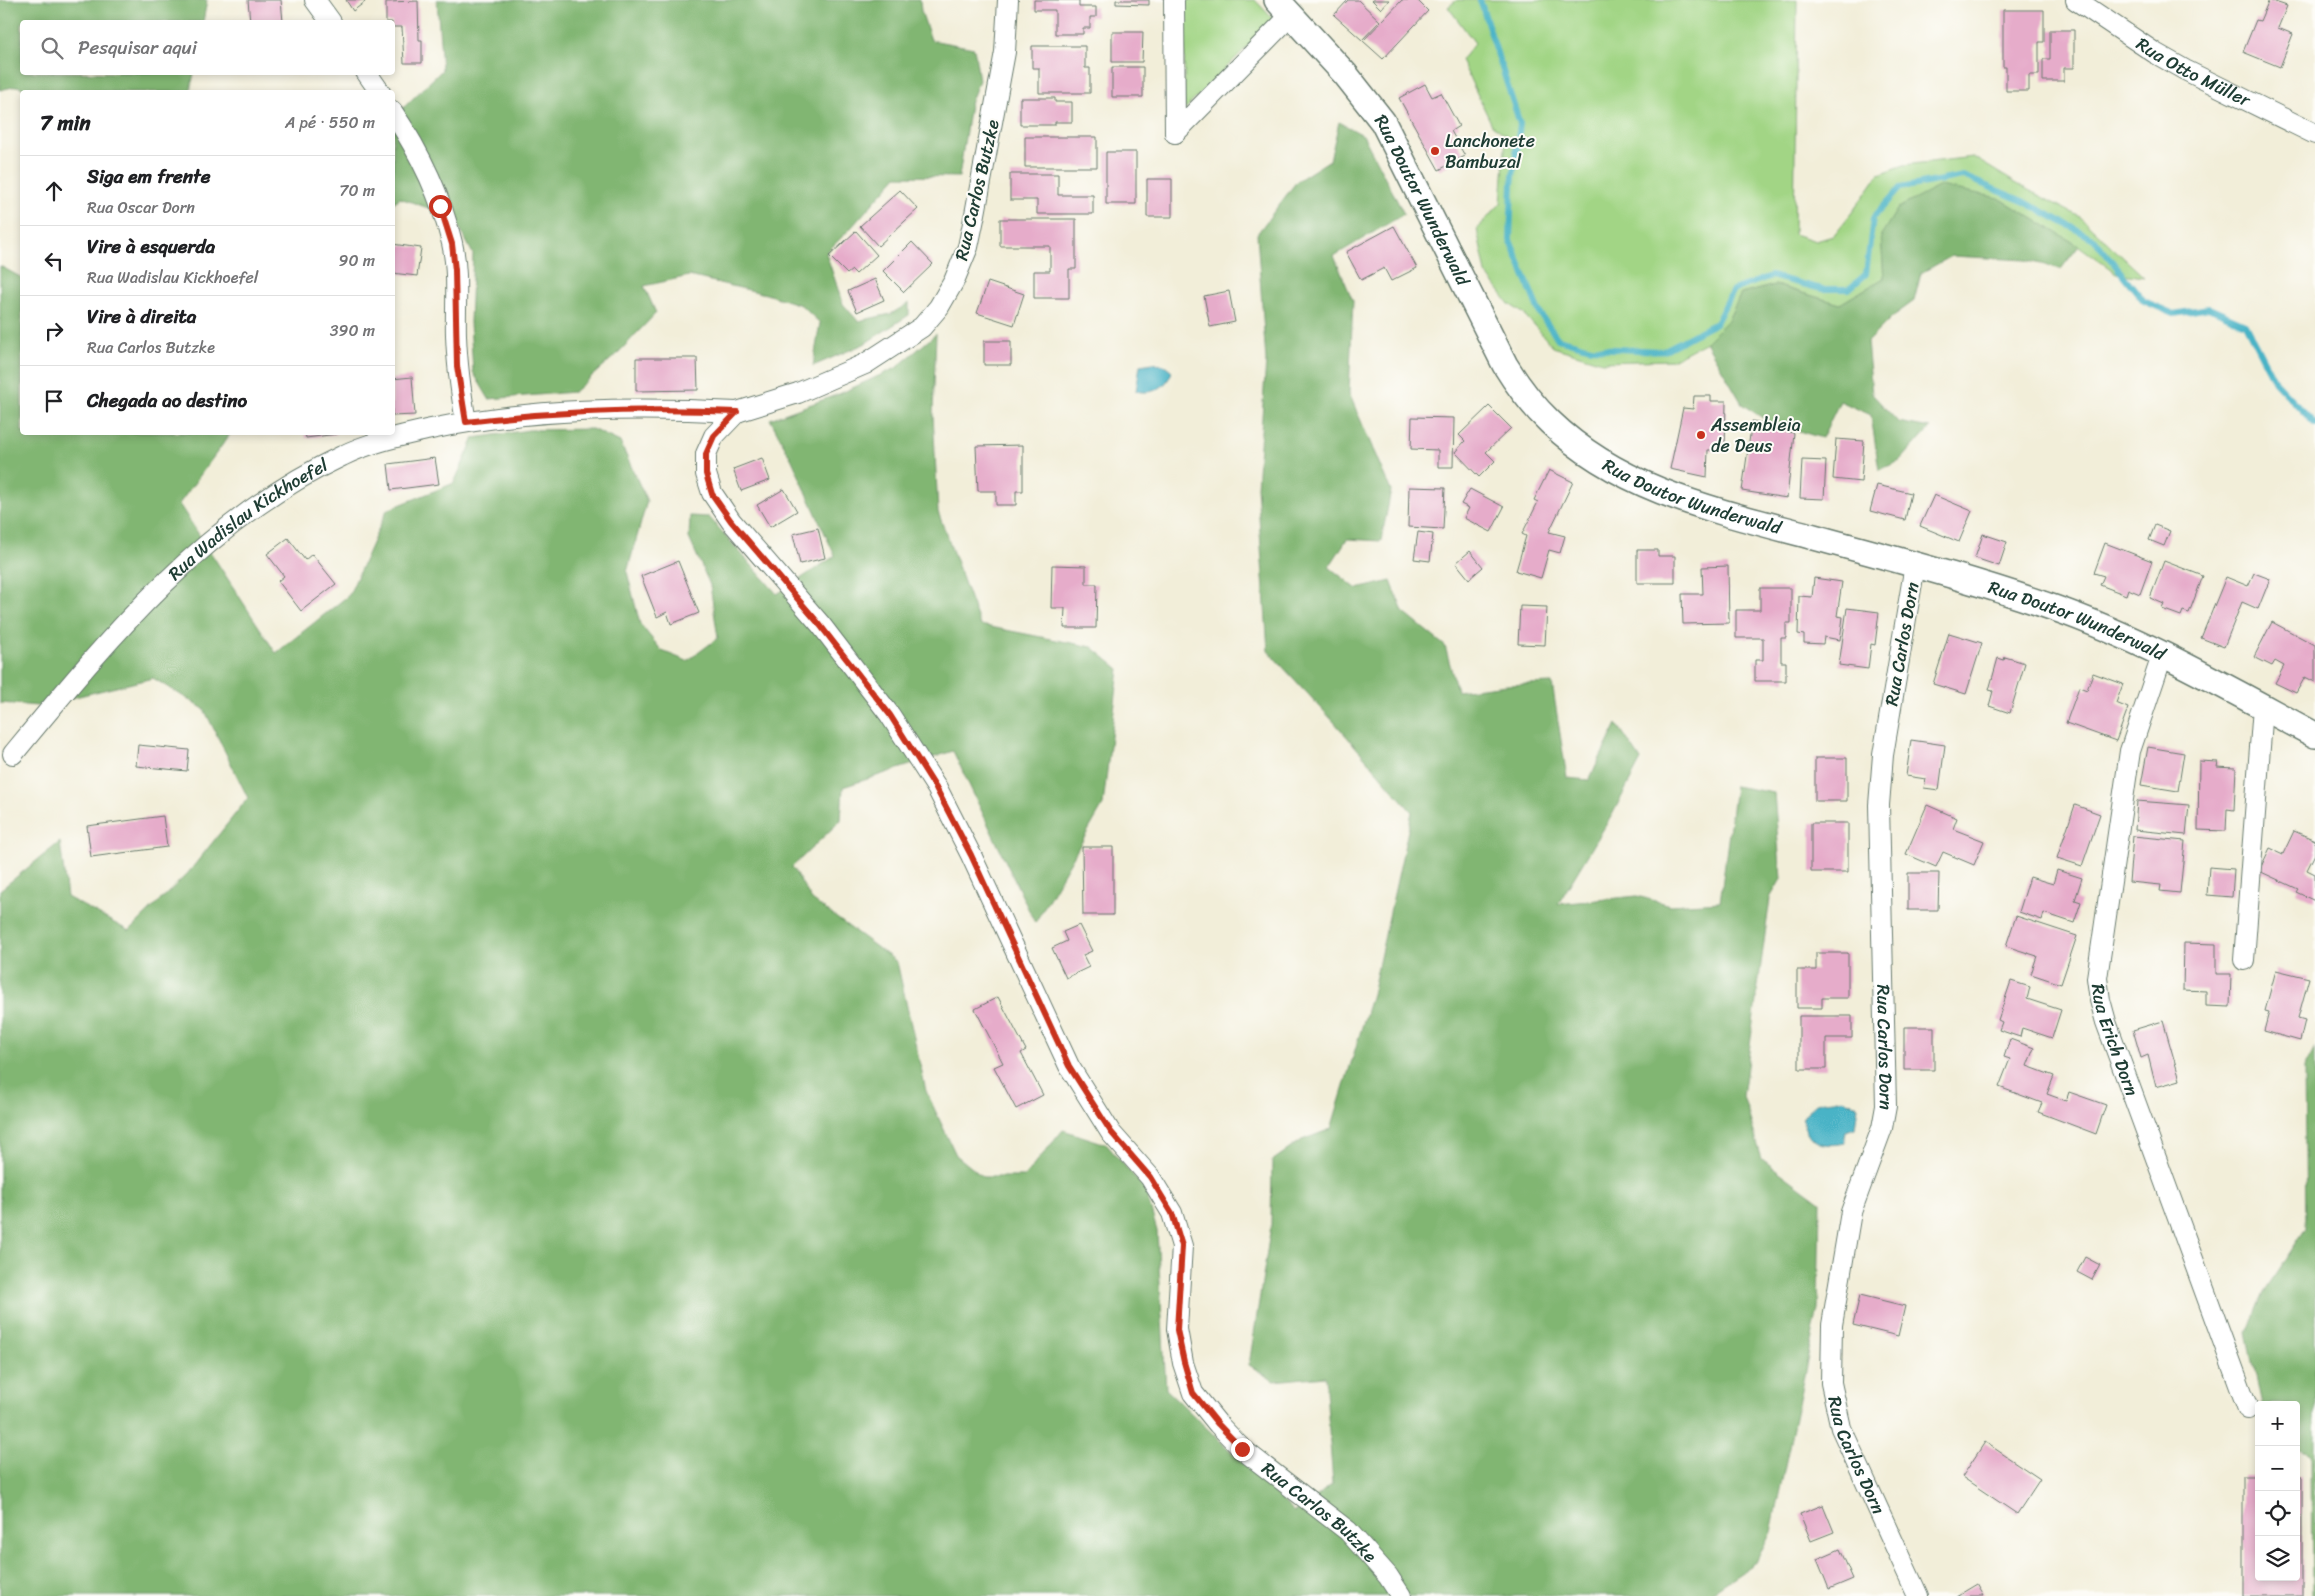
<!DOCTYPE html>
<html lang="pt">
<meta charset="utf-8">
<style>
:root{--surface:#fff;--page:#f6f6f6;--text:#202124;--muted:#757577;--line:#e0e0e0}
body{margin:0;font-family:Sriracha,sans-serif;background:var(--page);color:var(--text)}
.controls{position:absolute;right:15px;bottom:15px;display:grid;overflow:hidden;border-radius:5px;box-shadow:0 2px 8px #0003}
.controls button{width:45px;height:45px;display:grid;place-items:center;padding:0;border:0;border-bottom:1px solid var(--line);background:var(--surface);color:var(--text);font:25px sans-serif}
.stop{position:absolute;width:15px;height:15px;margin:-11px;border:4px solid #c8321e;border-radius:50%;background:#fff}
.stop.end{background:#c8321e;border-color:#fff;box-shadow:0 1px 5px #0008}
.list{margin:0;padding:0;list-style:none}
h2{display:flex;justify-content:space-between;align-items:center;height:65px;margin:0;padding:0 20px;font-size:21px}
h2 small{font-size:16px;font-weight:400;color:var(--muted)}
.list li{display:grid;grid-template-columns:32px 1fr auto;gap:15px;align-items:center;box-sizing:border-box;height:70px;padding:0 20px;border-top:1px solid var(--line)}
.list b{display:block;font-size:19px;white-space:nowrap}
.list p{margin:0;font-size:16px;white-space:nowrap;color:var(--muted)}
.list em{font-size:16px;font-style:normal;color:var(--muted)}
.icon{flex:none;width:28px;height:28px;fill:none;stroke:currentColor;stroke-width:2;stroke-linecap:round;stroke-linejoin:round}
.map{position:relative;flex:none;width:2315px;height:1596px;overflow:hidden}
.search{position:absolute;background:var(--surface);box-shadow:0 2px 8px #0003;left:20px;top:20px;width:375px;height:55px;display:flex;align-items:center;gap:12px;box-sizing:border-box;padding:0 18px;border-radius:5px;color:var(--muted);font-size:19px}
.panel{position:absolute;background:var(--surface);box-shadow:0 2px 8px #0003;left:20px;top:90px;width:375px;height:345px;border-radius:5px}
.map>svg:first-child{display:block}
.green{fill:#a2d585;stroke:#60895c}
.forest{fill:#81b672;stroke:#507a53}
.water{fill:#48b3c6;stroke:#34787d}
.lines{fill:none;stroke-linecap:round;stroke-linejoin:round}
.stream{stroke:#48b3c6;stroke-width:6}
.building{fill:#e6acca}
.minor-casing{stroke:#697b6e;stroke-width:22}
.tertiary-casing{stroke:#697b6e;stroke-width:28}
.minor{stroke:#fff;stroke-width:20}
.tertiary{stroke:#fff;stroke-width:25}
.route{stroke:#c8321e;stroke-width:6}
.poi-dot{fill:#c8321e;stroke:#fdfcf7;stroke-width:2}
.labels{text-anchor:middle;stroke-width:4;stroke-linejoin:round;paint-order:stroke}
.street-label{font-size:18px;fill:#1f3d34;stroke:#fdfcf7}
.poi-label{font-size:18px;fill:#1f3d34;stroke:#fdfcf7;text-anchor:start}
</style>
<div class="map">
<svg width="2315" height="1596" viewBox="0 0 2315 1596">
<rect width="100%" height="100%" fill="#fdfcf7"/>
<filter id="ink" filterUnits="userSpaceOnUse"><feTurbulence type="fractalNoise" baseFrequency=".02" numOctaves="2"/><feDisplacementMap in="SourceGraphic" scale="10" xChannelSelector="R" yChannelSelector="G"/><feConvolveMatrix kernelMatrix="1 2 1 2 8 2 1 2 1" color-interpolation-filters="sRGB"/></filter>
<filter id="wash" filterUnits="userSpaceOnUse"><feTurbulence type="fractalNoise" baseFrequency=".0096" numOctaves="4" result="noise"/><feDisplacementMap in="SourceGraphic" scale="20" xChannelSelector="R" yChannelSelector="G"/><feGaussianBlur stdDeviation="1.12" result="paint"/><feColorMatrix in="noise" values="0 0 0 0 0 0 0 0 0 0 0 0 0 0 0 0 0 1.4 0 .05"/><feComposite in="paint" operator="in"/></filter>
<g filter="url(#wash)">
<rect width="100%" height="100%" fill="#f2eed9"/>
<path class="green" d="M1185,0h70l19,20 -90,90z
M1457,0h340l-3,234 22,7 17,-5 20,-25 26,-37 25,-9 69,-8 46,28 61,32 64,60 -28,-4 -37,-27 -80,-48 -118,37 3,43 -44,26 -65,-19 -34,9 -13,26 -22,22 -34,18 -70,2 -49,-15 -30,-34 -14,-9 -23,-31 -9,-44 24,-26 5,-68 -14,-10 -31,-65 14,-17 -27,-36z"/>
<path class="forest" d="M0,0h207l-4,22h-181v50l172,1 -4,19h-157l-16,-6 -17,4z
M437,0h483l1,11 10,29 43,8 5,32 -9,24 -11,73 -62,-1 -47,53 -24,24 17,51 15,17 33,-7 18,-11v12l-45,29 -51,22 7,-43 -19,-18 -35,-11 -77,-18 -45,10 12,27 -38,40 -44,39 -85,7 -16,-27 -3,-50 3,-68 -19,-37 -54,-19 -7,5v-85l49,-48z
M1339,122l24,13 41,79 -70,42 19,45 -4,92 42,98 -10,50 -34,-2 -18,28 28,22 34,-8 12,31 42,34 12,45 50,-6 45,-2 15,95 22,2 28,-56 24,36 -29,55 -54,89 79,-8 33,9 50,-3 15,-116 39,7 7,86 -11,19 -27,198 19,63 58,43 -2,107 -47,223 -14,29 -52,35h-1705v-706l60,-48 7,55 62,34 59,-58 60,-75 -44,-89 -51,-31 -115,28 -38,-3v-437l22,12v154l209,1 -52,71 97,149 73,-58 38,-85 67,-27 20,-45 55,-8 63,-1 28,13 27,59 -20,71 13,52 22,27 25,10 31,-23 -8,-53 -21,-47 1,-22 19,1 68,77 58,-38 -43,-96 -22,-41 69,-25 57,-26 40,-34 -3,80 5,98 42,113 112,22 27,22 -16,136 -68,118 -82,-172 -110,36 -2,33 -49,47 20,33 85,62 29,129 30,64 27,22h41l39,-47 43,14 39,45 12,42 9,158 128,123 39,-28 -8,-108 -51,5 -25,-16 22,-139 1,-65 30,-21 29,-11 41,-135 40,-182 -77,-89 -67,-72 -11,-164 9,-126 -9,-127 40,-53 33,-21z
M1940,186l59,12 80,48 -18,23 -36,-9 -73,-4 -31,17 -7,28 -22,16 -25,25 5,52 26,28 32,6 -30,33 -21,9 -8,-55 -31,-14 -18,37 -53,-16 -26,-17 -37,-63 22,-22 13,-26 34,-9 65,19 44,-26 -3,-43 17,-27z
M2315,1047v549h-3l-1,-142 -15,-7v-42h-34l-15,-72 17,-41 42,-64 -2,-160z"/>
<path class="water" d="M1153,363l13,3 6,5c-5,17 -20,24 -36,20l4,-26z
M1843,1099l15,7 -3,22 -9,3 -2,12c-22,5 -37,-1 -42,-24 14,-21 18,-17 41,-20z"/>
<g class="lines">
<path class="stream" d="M1480,0l40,124 -8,60 -2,56 30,74 18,25 33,9 72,3 53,-28 17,-33 38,-14 51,13h27l17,-15 7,-56 27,-30 63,-12 62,26 69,37 50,62 30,13 35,-6 36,16 30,58 40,42"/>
</g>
<g id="blocks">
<path class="building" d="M248,0h33l2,22h-33z
M346,0h18l1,2 -12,9z
M1034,0h45v7h17v10h-6v11h-7v6h-28v-24h-21z
M1116,0h33v5l-33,-1z
M1348,0h10l22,21 -18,19 -28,-25z
M1372,0h17l-8,9z
M1402,0h15l11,11 -45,48 -20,-18z
M2269,0l18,6 -9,22 15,6 -13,33 -37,-15 13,-32 4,1z
M418,1l1,39h3v23h-18l-2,-36h-10v-5h-6v-20z
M2003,10h41v32h-5v33h-10v16h-23v-24h-3z
M2050,30h24v38h-10v13h-21v-22h7z
M1112,32h31l-1,30h-30z
M1032,46h53v22h5v25h-51v-25h-7z
M1112,67h31v30h-31z
M1425,84l7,13 9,-4 18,33 -8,5 14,25 -26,14 -40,-72z
M1020,98h35v4h17v20h-17v3h-35z
M1025,137h72v30h-72z
M1106,152h30v52h-30z
M1010,174h48v21h35v19h-56v-14h-27z
M1147,179h25v38h-25z
M900,190l18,19 -40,37 -18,-20z
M1000,219h76v50h-7v29h-35v-27h16v-25h-50z
M1394,226l23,42 -26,13 -7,-13 -23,12 -15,-28z
M856,231l21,24 -21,19 -4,-4 -5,4 -18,-18z
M912,242l21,22 -29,28 -21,-21z
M392,244l29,4 -4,28 -25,-3z
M875,279l9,21 -27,12 -9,-21z
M988,282l36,12 -10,31 -37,-12z
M1229,291l6,31 -25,5 -6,-31z
M984,341h27v24h-27z
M636,358h61l1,32 -62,1z
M412,377l3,38 -23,1v-37z
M1694,396h17v5h15l-1,49h-17l-1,27 -37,-8 13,-61 10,1z
M1489,406l22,22 -25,24 9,9 -16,16 -24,-25 10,-11 -6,-6z
M1412,417l42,1 -1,49h-15v-17l-27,-1z
M1752,421l22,4v5l20,3 -7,65 -45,-7z
M305,432h32v2l-31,4z
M1836,439l28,2 -3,41 -28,-3z
M1023,445v46h-7v14h-20v-14h-18l-2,-45z
M435,458l4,26 -48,6 -3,-26z
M762,458l8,22 -29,11 -8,-22z
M1802,460l24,1 -2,38 -24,-1z
M1549,470l24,12 -24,50 16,4 -5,17 -11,-3 -8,28 -25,-7 10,-35 -4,-2 16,-32 -4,-2z
M1877,485l34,8 -6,27 -35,-9z
M1409,487l36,1 -2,41 -35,-2z
M784,489l13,22 -27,16 -13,-22z
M1470,489l34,18 -13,25 -27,-14 5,-10 -8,-4z
M1934,495l38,16 -13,31 -39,-16z
M2155,525l15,6 -6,15 -15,-6z
M818,528l7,30 -25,6 -7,-30z
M1418,532l15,2 -3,27 -16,-2z
M1983,534l24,8 -8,24 -24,-8z
M288,538l17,22 7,-6 24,30 -35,27 -23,-30 6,-5 -17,-22z
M2105,543l47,18 -12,33 -12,-5 -2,6 -26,-10 4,-9 -10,-3z
M1637,550h21v6h17v27h-38z
M1470,551l13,16 -14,12 -13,-16z
M678,561l21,52 -28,11 -4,-12 -10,5 -16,-41z
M2164,561l39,15 -14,37 -6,-2 -2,5 -19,-7 2,-5 -14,-6z
M1052,565l34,1v18h11l-1,44h-32l1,-20h-14z
M1728,566l1,57 -46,1 -1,-30h21l-1,-27z
M2254,573l16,6 -12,30 -16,-7 -18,45 -23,-9 25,-61 22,9z
M1814,578l28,4 -5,34 6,1 -3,23 -16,-3 -1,7 -19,-1v-8l-6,-1 1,-38 13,1z
M1760,588h31v35h-5v15h-5v24h5v19h-31v-21h8v-22h-27v-28h24z
M1520,606l27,1 -2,38 -27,-1z
M1847,608l32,4 -4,33 -4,-1 -3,25 -29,-4z
M2272,622l43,23v37l-10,-5 -9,16 -21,-10 9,-17 -9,-5 -3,5 -18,-9z
M1949,633l33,10 -16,51 -33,-10z
M2005,657l20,6 -15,50 -21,-7 4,-15 -4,-1 9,-32 6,2z
M2093,673l30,11 -7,19 12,5 -12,33 -50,-18 13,-36 8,3z
M1911,740l34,5 -6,45 -15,-2 2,-9 -20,-3z
M138,745l51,5 -2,21 -51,-5z
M2148,747l36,6 -6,38 -37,-6z
M1815,758h32v43h-32z
M2199,761l19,1 -1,5 19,1 -2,42 -7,-1 -1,22 -28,-1z
M2137,801l52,4 -3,30 -51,-5z
M1927,805l30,13 -4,11 31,12 -10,24 -31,-13 -7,15 -30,-13z
M2075,805l25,9 -18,52 -25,-8z
M163,816l4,31 -76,10 -4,-31z
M1811,823h37v49h-37z
M2294,831l21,9v14l-8,16 8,4v27l-19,-9 2,-3 -39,-18 11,-23 13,6z
M2133,836l52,5 -5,52 -20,-2 1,-6 -32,-3z
M1082,847h31v68h-30z
M2209,867l25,2 -2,28 -25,-2z
M2057,870l25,8 -7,22 6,2 -7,21 -30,-10 -2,7 -23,-8 11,-35 23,7z
M1908,873h31l-1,37h-30z
M2016,916l61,20 -16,48 -30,-10 6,-18 -31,-10z
M1079,925l13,26 -9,4 6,12 -23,11 -14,-30 15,-7 -4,-9z
M2184,943l32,1v30h15l-1,33 -24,-1v-15l-23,-1z
M1816,953h32v45h-26v10h-25v-38h19z
M2276,970l33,8 -11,40 7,2 -5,21 -36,-10 5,-19 -4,-1z
M2011,981l19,6 -3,12 34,11 -9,28 -30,-10 -2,9 -21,-7 3,-8 -4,-2z
M998,997l28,53 -5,3 22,42 -27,14 -22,-42 9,-4 -28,-54z
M1799,1016h53v22h-26v31h-27z
M2163,1021l17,59 -24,7 -8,-32 -7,3 -8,-28z
M1904,1027h30v43h-30z
M2010,1039l24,9 -7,18 27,10 -7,18 19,7 3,-9 37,13 -10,29 -58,-22 4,-9 -43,-16 11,-28 -6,-2z
M2085,1257l15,8 -8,15 -15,-8z
M1860,1295l45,11 -7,30 -45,-11z
M1985,1442l55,37 -23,35 -55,-37z
M2243,1476h16v101h37v-101h6v120h-59z
M1823,1505l11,27 -23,9 -11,-27z
M1840,1549l13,30 -24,10 -12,-30z
M1977,1584l7,12h-27z"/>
</g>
</g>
<g filter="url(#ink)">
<use href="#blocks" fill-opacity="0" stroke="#697b6e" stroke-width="1"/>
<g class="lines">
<defs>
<g id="minor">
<path d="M315,0l16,22"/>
<path id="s1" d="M1008,0l-3,52 -30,162 -7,33 -14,34 -15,26 -17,20 -57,37 -67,29 -61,19 -23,24 -8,18v20l6,19 19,28 90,104 69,90 47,73 34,67 98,211 42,67 39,44 22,36 10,33 -5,83 6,34 10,30 25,31 24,25 106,82 40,45 13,20"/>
<path d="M1174,0l1,133"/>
<path id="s2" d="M2076,0l79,53 30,17 130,64"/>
<path d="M366,72l14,20"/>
<path d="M392,111c27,40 49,85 60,132 7,30 3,62 4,92 1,29 5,58 10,87"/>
<path d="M1175,133l116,-118"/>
<path id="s3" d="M1915,565l-32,190 -4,50 7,301 -4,22 -31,84 -19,113 -1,58 10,45 77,168"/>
<path id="s4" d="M2162,656l-32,95 -33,227 3,22 6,22 142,387"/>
<path id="s5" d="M13,754c95,-115 191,-233 329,-298 28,-14 59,-20 89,-27 101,-21 204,-22 306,-17"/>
<path d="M2244,960l19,-253"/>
</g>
<g id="tertiary">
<path id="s6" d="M1277,0l69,75 37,47 122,243c13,21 27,40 45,57 71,69 171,90 264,115 80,22 161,43 240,71 89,31 177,82 261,127"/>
</g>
</defs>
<use href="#minor" class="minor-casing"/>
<use href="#tertiary" class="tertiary-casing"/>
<use href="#minor" class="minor"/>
<use href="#tertiary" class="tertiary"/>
</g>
</g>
<g class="lines" filter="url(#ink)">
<path class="route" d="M440,206l12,38 3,26 2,96 9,56c91,-11 180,-14 271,-10l-23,24 -8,18v20l6,20 19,27 89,104 70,90 46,73 35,67 98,211 42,66 39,45 22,36 10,33 -5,84 7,32 9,31 25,31 24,25"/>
</g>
<g class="poi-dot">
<circle cx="1435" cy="151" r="5"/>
<circle cx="1701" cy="435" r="5"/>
</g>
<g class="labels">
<g class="street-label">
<text dy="6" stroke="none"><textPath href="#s2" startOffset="138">Rua Otto Müller</textPath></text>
<text transform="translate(977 190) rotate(-77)" y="6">Rua Carlos Butzke</text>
<text dy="6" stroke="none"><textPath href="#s6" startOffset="249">Rua Doutor Wunderwald</textPath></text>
<text dy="6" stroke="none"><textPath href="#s6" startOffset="669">Rua Doutor Wunderwald</textPath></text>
<text dy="6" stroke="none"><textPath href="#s5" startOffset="334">Rua Wadislau Kickhoefel</textPath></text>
<text dy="6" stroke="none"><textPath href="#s6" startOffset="1074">Rua Doutor Wunderwald</textPath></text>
<text transform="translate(1902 644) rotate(-80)" y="6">Rua Carlos Dorn</text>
<text dy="6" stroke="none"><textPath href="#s4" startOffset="394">Rua Erich Dorn</textPath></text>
<text dy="6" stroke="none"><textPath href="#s3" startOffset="485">Rua Carlos Dorn</textPath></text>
<text dy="6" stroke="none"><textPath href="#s3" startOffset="905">Rua Carlos Dorn</textPath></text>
<text dy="6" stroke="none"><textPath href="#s1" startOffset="1859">Rua Carlos Butzke</textPath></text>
</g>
<g class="poi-label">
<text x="1445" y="147">Lanchonete<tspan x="1445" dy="21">Bambuzal</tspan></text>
<text x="1711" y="431">Assembleia<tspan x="1711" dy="21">de Deus</tspan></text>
</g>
</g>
</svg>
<div class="controls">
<button>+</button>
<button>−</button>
<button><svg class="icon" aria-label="locate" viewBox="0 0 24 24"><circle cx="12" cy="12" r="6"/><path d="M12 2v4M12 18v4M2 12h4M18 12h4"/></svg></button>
<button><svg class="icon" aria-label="layers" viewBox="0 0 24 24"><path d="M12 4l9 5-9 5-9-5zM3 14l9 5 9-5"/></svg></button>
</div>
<div class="stop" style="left:440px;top:206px"></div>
<div class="stop end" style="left:1242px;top:1449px"></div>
<div class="search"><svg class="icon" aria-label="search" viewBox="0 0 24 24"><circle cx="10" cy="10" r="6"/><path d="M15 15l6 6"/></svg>Pesquisar aqui</div>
<section class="panel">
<h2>7 min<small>A pé · 550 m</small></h2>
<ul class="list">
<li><svg class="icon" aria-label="ahead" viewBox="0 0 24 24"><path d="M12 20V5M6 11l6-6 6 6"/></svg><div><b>Siga em frente</b><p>Rua Oscar Dorn</p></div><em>70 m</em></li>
<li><svg class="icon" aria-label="left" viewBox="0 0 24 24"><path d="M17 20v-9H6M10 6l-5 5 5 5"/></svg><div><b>Vire à esquerda</b><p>Rua Wadislau Kickhoefel</p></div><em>90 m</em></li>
<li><svg class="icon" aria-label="right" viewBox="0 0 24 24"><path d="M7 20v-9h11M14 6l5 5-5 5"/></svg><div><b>Vire à direita</b><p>Rua Carlos Butzke</p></div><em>390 m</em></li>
<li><svg class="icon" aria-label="arrive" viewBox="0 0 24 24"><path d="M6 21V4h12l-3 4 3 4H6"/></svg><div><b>Chegada ao destino</b></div></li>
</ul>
</section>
</div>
